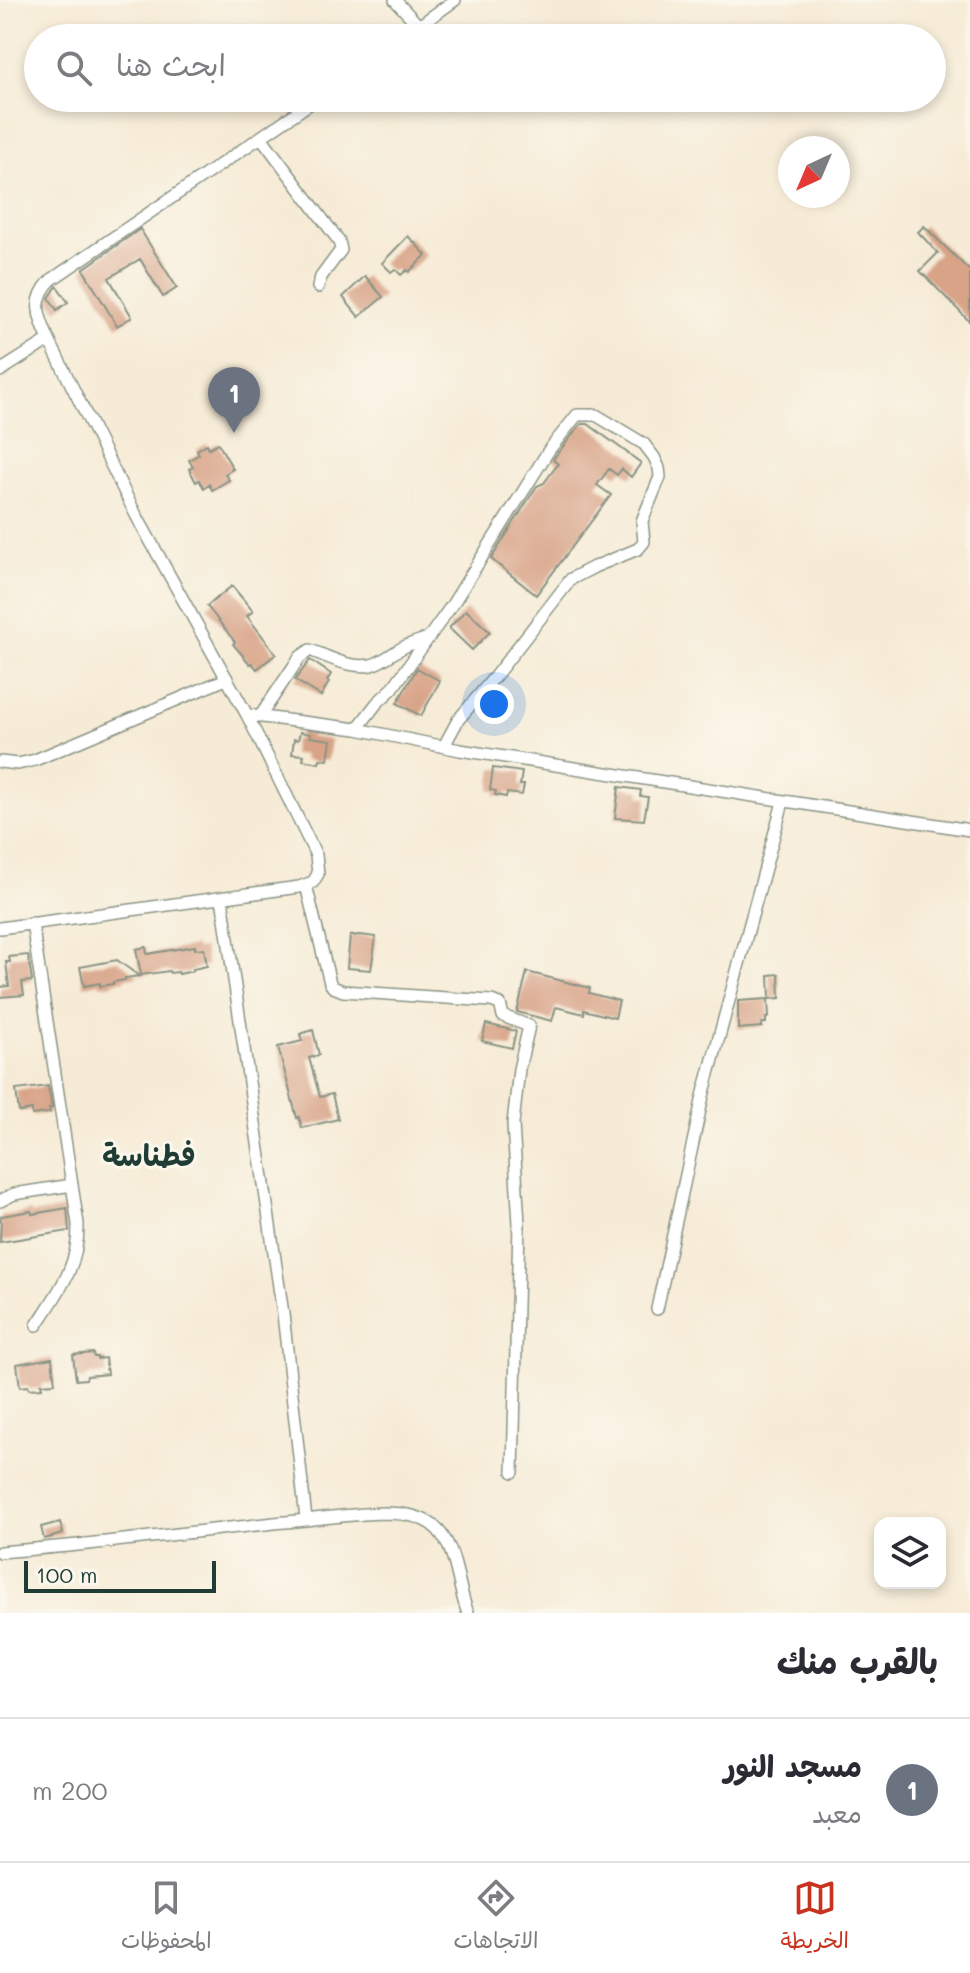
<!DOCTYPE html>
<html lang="ar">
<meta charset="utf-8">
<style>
:root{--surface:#fff;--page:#f2f2f3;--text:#2b2b33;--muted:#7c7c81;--line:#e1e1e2;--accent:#c8321e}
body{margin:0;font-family:Mali,"Playpen Sans Arabic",sans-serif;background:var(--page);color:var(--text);direction:rtl}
.controls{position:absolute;right:24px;bottom:24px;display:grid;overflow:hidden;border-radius:16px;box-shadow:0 4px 12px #0003}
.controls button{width:72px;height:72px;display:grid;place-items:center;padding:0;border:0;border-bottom:2px solid var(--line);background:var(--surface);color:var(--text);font:40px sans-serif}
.compass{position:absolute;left:778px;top:136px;width:72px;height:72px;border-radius:50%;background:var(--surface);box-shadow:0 4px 12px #0003;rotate:224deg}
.scale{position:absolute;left:24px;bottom:20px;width:192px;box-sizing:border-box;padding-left:8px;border:4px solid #1f3d34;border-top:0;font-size:22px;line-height:28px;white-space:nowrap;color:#1f3d34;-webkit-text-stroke:6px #fbf7ec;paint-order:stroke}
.you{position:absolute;left:494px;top:704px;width:28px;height:28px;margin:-20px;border:6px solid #fff;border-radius:50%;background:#1a73e8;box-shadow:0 0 0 12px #1a73e833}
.badge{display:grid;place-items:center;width:52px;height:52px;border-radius:50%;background:var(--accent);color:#fff;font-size:26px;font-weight:700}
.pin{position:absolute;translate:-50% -66px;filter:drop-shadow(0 2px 4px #0008)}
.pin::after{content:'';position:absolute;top:42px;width:28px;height:24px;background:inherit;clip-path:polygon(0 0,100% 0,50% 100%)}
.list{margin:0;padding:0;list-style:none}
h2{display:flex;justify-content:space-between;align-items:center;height:104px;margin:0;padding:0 32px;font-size:34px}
h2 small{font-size:26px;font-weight:400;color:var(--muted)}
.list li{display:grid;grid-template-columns:52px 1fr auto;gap:24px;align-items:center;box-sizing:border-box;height:144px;padding:0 32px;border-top:2px solid var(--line)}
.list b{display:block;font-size:30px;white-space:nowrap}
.list p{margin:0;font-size:26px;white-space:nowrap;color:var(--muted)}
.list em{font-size:26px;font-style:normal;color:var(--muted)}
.icon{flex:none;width:44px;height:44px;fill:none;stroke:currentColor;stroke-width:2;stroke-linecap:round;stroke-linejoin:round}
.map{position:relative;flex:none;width:970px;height:1613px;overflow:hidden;direction:ltr}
.search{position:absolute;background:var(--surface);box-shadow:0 4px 12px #0003;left:24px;right:24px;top:24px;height:88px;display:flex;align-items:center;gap:20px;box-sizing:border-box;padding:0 28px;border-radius:44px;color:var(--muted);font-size:30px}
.sheet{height:248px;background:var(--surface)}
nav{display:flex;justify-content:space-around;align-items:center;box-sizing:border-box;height:112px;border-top:2px solid var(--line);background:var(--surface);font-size:22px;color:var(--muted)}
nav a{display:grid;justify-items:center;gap:4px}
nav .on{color:var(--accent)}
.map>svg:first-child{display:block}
.building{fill:#d8a387}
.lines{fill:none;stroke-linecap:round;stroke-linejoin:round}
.minor-casing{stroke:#8a9485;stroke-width:14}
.minor{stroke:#fff;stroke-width:11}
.labels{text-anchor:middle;stroke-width:6;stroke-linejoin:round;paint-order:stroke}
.district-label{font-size:30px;font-weight:bold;fill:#1f3d34;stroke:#fbf7ec}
</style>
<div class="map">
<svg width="970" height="1613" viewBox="0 0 970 1613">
<rect width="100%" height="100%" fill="#fbf7ec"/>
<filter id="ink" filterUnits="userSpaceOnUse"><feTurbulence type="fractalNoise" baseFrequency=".0125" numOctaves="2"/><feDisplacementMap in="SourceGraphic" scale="16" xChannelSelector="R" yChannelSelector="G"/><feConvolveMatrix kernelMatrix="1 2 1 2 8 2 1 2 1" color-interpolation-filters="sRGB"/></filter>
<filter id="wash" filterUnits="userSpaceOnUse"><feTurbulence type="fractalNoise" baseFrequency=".006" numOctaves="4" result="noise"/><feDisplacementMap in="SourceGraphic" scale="32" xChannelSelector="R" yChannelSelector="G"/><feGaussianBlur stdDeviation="1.8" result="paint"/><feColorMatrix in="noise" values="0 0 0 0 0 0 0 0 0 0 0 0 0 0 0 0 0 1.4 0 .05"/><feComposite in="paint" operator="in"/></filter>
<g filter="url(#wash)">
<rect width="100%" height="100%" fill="#f6ebd6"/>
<g id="blocks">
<path class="building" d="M924,226l46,45v51l-50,-51 18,-18 -20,-21z
M140,229l37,59 -14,9 -23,-38 -31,19 23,39 -15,9 -34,-57z
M408,236l18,19 -17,17 -2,-2 -6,5 -6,-6 -4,3 -9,-9z
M365,276l18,21 -24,20 -16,-20z
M57,286l11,16 -11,8 -8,-12z
M581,424h7l53,39 -10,14 -9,-8 -5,6 -8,-6 -12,16 14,10 -75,100 -45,-36 42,-67 4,-6 7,-3 14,-19 -5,-4 3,-5z
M218,443l15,26 -8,5 4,6 -17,10 -3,-6 -5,4 -5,-8 -3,2 -7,-13 4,-2 -4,-7 10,-6 -2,-4 10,-6 2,4z
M232,586l21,25 -6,5 29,38 -19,15 -5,-6 -2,1 -17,-20 2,-2 -28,-36z
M466,610l24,22 -18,18 -23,-22z
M310,660l21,14 -4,7 2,1 -8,14 -26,-16z
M417,668l23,13 -19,35 -24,-13z
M300,732l11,2 -1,3 21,3 -3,20 -8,-1 -1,4 -16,-3 1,-5 -12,-1 2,-15 4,1z
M493,768l29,4 -2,13h4l-2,10 -15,-2 -1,4 -11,-2 1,-4 -6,-1z
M619,787l22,3 -1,6 8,1 -4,23 -29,-2z
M360,935l16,2 -5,33 -24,-2 3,-32z
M195,946v3l9,-1 3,18 -14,3v2l-14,3 -1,-2 -8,1 -1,-2 -28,4 -5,-26 10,-2 1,7z
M28,955l4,26 -10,1 2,13 -24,2v-10l9,-1 -3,-24h4l-1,-5z
M117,960l22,16 -14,2v2l-12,2v2l-13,2v-3l-16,3 -4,-19z
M527,972l63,16 -1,5 30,8 -4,17 -31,-8v4l-28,-7 -4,14 -35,-9z
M779,974l1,24 -10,1 -1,-24z
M768,999l1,18 -3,1v5h-4v4l-24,2v-28z
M486,1024l30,7 -4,17 -30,-7z
M313,1030l6,25 -10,3 11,39 12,-3 6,25 -36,9 -3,-11 -2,1 -19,-71 24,-6 -2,-7z
M48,1086l4,22h-3l1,5 -18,2v-5l-13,2 -3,-22z
M67,1208l2,23 -69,11 1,-26 30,-5 1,3z
M93,1353l1,4h3v2l8,-1 2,16 -20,2 -1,3 -10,1 -3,-25z
M52,1358l3,25 -14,1 1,4 -13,1 -1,-3 -8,1 -3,-23z
M60,1522l3,12 -19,5 -3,-12z"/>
</g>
</g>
<g filter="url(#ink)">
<use href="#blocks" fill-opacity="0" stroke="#8a9485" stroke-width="2"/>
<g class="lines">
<defs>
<path id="minor" d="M395,0l24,26
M402,38l53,-38
M261,137l78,104 2,9 -20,27 -3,10
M0,371l49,-31
M247,715l110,14 103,21 510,80
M261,715l39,-58 10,-7c19,7 40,19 61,15 12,-3 22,-13 33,-18 8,-4 16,-6 24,-9
M357,729l20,-26 15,-14 60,-84 97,-155 28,-35h19l48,29 10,13 5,11 1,9 -18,44 2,21 -6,7 -44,18 -23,12 -75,96 -38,45 -14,26
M0,762l18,2 17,-4 191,-81
M306,885l24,98 3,4 10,4 148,10 9,3 3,12 26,10 -10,43 -6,55 6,100 -6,248
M222,898l61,416 23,205
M32,923l46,301c1,42 -19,67 -41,101
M0,928l299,-41 14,-5 5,-8 -2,-19 -69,-140 -111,-200 -87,-175c-10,-23 -18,-39 2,-60l267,-182
M0,1201l14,-7 58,-9
M657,1309l46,-213 80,-294
M0,1552c92,-7 183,-19 274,-29 37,-3 74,-9 110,-10 16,0 34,2 47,11 27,19 25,61 37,89"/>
</defs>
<use href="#minor" class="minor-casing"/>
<use href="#minor" class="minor"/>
</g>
</g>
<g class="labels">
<g class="district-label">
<text x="149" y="1166">فطناسة</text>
</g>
</g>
</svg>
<div class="controls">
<button><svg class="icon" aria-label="layers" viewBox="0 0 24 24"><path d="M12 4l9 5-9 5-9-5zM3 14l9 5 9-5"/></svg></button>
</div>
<svg class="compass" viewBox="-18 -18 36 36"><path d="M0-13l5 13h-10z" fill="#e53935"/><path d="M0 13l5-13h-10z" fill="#7c7c81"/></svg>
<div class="scale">100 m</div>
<div class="you"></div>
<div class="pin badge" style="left:234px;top:433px;background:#6b7280">1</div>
<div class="search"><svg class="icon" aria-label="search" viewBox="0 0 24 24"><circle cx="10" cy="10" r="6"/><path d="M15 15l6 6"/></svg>ابحث هنا</div>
</div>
<section class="sheet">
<h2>بالقرب منك<small></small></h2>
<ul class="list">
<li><span class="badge" style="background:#6b7280">1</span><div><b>مسجد النور</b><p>معبد</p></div><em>200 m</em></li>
</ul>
</section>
<nav>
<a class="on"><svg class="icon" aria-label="map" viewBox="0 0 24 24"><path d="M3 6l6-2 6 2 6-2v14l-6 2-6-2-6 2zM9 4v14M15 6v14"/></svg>الخريطة</a>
<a><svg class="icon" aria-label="directions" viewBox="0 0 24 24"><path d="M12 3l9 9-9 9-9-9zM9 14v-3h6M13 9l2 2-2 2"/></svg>الاتجاهات</a>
<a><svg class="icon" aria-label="saved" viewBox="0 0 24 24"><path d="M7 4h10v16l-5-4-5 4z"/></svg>المحفوظات</a>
</nav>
